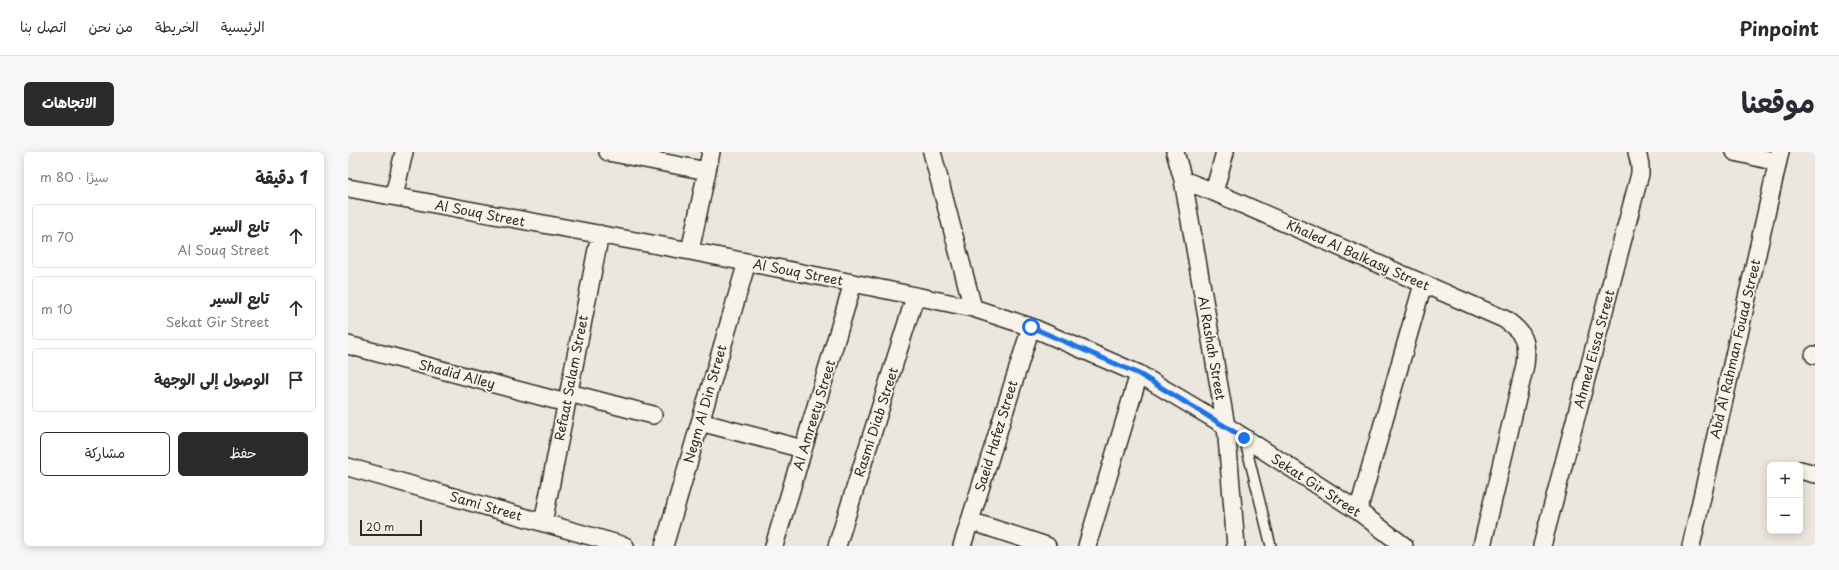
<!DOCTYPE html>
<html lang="ar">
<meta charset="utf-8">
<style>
:root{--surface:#fff;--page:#f7f7f7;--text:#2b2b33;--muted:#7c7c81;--line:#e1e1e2;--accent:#2b2b2b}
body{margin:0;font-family:"Playpen Sans","Playpen Sans Arabic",sans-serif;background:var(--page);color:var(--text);direction:rtl}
.controls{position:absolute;right:12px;bottom:12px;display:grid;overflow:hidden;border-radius:6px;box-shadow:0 2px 10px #0003}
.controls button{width:36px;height:36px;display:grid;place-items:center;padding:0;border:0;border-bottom:1px solid var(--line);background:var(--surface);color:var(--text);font:20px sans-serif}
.scale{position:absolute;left:12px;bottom:10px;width:62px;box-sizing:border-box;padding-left:4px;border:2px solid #2b2b2b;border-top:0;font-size:11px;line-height:14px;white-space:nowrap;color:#2b2b2b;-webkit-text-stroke:3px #f7f3e8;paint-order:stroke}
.stop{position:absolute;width:12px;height:12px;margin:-9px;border:3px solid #1a73e8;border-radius:50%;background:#fff}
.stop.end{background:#1a73e8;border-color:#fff;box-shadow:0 1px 4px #0008}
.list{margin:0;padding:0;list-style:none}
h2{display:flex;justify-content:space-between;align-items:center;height:52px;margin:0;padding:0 16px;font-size:17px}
h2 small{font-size:13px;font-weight:400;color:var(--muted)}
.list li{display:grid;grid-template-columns:26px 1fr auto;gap:12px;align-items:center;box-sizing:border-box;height:64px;margin:0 8px 8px;padding:0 8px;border:1px solid var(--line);border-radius:6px}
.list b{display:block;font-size:15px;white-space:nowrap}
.list p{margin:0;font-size:13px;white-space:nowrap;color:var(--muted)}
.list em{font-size:13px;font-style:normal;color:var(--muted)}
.actions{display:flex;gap:8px;padding:12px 16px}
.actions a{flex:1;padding:9px 0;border:1px solid var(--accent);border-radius:6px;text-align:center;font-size:14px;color:var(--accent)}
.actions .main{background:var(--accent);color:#fff}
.icon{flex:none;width:22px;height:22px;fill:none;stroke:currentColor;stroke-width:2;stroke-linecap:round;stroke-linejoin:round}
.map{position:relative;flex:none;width:1467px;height:394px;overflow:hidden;direction:ltr;border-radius:6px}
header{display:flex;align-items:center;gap:24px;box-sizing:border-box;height:56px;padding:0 20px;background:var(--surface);border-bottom:1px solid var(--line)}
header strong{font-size:19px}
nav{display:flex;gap:22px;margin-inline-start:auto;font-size:14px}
.intro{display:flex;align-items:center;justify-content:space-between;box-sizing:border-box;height:96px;padding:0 24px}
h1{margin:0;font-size:28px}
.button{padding:10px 18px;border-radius:6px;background:var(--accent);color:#fff;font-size:14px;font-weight:700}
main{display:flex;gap:24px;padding:0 24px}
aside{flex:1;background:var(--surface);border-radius:6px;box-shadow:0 2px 10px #0003}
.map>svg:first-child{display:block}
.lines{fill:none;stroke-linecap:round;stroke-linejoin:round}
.service-casing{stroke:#2b2b2b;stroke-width:12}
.minor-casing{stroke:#2b2b2b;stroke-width:20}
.service{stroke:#f7f3e8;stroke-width:9}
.minor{stroke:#f7f3e8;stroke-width:17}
.route{stroke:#1a73e8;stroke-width:5}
.labels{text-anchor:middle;stroke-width:3.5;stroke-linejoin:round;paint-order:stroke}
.street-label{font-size:13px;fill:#2b2b2b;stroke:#f7f3e8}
</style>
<header>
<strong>Pinpoint</strong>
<nav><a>الرئيسية</a><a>الخريطة</a><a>من نحن</a><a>اتصل بنا</a></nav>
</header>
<div class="intro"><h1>موقعنا</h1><a class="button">الاتجاهات</a></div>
<main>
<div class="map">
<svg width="1467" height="394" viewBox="0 0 1467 394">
<rect width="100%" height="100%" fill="#ebe7dd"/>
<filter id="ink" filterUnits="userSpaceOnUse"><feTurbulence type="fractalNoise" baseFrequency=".025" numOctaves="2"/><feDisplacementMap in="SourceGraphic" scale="8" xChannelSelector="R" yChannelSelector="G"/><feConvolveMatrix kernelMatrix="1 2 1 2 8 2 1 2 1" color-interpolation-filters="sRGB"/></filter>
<g filter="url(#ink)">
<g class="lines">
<defs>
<path id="service" d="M896,286l27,108"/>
<path id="minor" d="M260,0l99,19
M584,0l41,156
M827,0l8,28 43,246 10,120
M1387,0l42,10
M835,28l31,12 290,127c20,13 24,22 21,46l-43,181
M0,36l342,63 163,32 120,25 58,19 108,47 87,52 132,85 46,35
M866,40l11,-40
M46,44l10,-44
M342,99l21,-99
M0,193l218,58
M1466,203h1
M221,241l84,22
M352,270l103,27
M0,315l277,79
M1452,318l15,4
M1010,359l65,-227
M622,369l77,25
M195,371l57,-289
M316,394l83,-284
M426,394l79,-263
M489,394l78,-249
M614,394l69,-219
M739,394l52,-172
M1194,394l98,-372v-9l-3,-13
M1343,394l89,-394"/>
</defs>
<use href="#service" class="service-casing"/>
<use href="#minor" class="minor-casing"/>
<use href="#service" class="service"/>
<use href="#minor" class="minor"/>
</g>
</g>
<g class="lines" filter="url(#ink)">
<path class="route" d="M683,175l108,47 105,64"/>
</g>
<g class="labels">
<g class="street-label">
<text transform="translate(132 61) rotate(11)" y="5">Al Souq Street</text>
<text transform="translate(1010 103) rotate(24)" y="5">Khaled Al Balkasy Street</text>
<text transform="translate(450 120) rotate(11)" y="5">Al Souq Street</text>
<text transform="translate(864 196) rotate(80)" y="5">Al Rashah Street</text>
<text transform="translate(1246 197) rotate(-75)" y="5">Ahmed Eissa Street</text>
<text transform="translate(1387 197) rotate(-77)" y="5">Abd Al Rahman Fouad Street</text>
<text transform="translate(109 222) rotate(15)" y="5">Shadid Alley</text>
<text transform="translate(223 226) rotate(-79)" y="5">Refaat Salam Street</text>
<text transform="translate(357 252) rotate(-74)" y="5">Negm Al Din Street</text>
<text transform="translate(466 263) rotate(-73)" y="5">Al Amreety Street</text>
<text transform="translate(528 270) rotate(-72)" y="5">Rasmi Diab Street</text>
<text transform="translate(648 284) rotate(-73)" y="5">Saeid Hafez Street</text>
<text transform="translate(968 333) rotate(33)" y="5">Sekat Gir Street</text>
<text transform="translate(138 354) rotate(16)" y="5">Sami Street</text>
</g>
</g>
</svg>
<div class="controls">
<button>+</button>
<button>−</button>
</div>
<div class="scale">20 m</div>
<div class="stop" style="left:683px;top:175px"></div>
<div class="stop end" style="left:896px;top:286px"></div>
</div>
<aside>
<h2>1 دقيقة<small>سيرًا · 80 m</small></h2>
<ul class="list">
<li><svg class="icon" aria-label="ahead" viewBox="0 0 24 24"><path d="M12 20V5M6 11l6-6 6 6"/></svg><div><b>تابع السير</b><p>Al Souq Street</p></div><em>70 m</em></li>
<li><svg class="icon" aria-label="ahead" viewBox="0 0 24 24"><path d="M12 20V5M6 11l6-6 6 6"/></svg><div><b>تابع السير</b><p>Sekat Gir Street</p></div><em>10 m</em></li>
<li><svg class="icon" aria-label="arrive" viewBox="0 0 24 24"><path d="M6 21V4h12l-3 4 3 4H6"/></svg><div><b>الوصول إلى الوجهة</b></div></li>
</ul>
<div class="actions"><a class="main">حفظ</a><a>مشاركة</a></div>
</aside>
</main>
